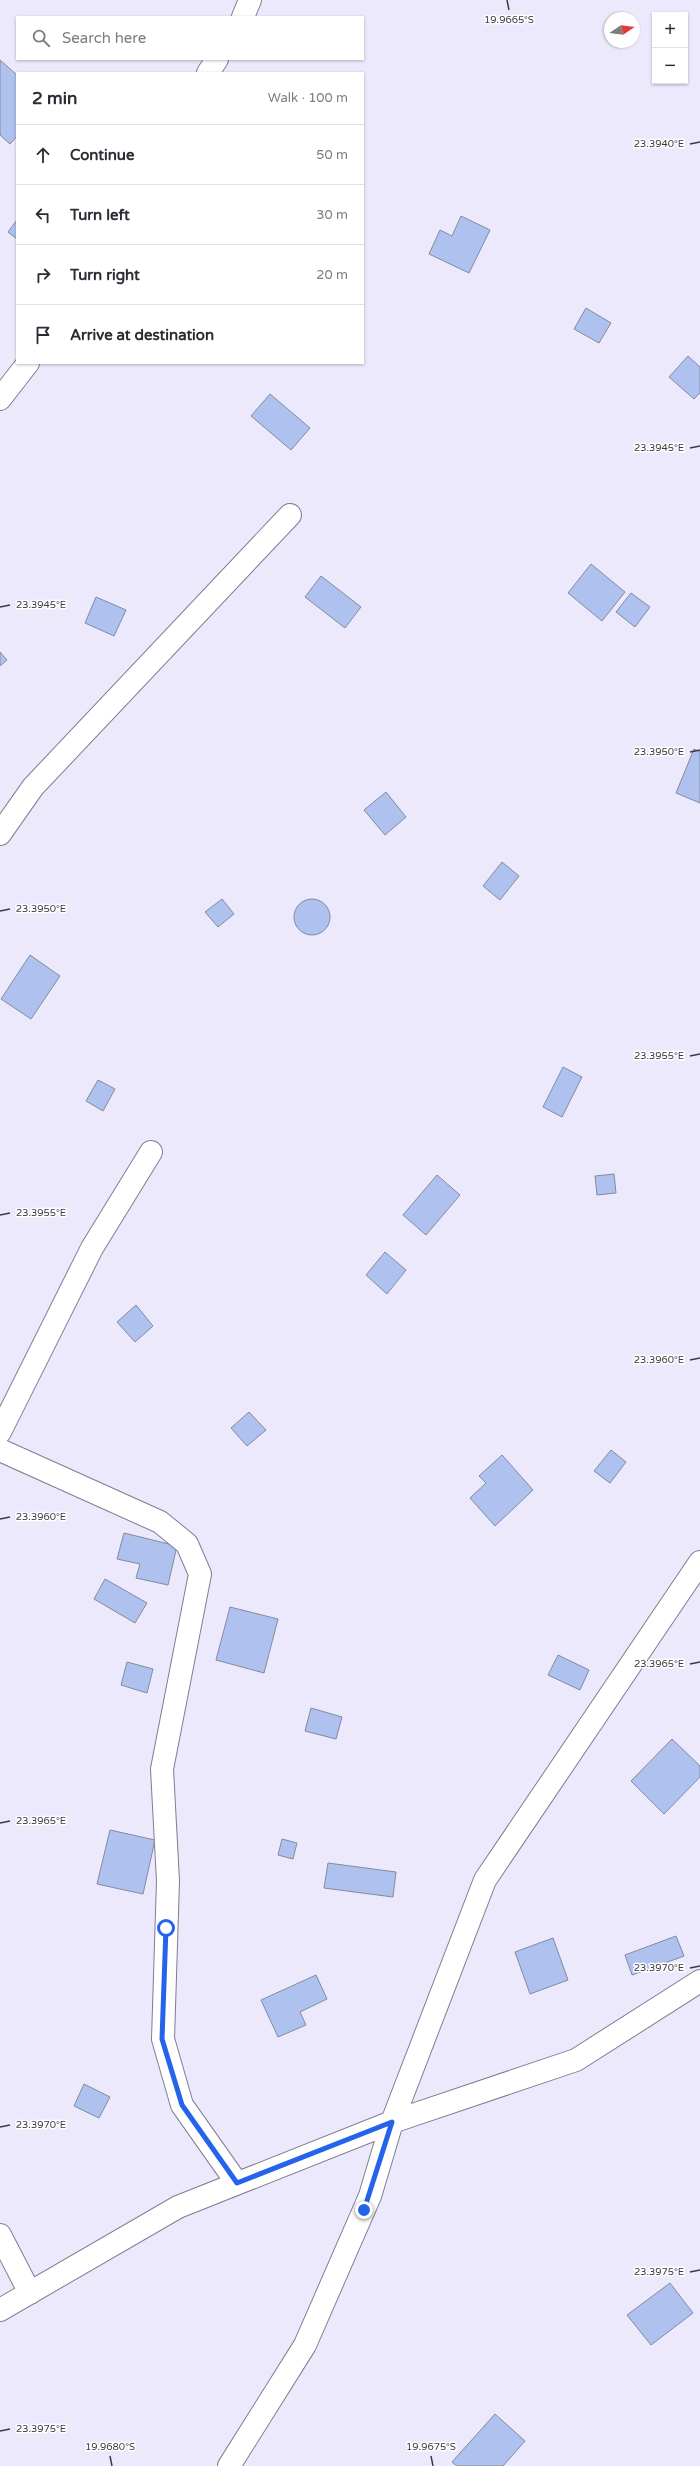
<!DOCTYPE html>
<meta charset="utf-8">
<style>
:root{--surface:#fff;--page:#f2f2f3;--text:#2b2b33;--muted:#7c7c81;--line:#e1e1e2}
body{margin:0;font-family:"Varela Round",sans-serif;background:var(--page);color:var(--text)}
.controls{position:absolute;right:12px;top:12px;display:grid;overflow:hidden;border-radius:0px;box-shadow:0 1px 3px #0004}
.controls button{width:36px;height:36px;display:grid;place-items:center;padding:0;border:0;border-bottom:1px solid var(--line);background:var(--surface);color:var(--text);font:20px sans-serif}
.compass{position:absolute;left:604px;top:12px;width:36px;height:36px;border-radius:50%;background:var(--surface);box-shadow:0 1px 3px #0004;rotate:77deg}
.stop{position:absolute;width:12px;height:12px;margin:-9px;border:3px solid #2563eb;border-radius:50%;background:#fff}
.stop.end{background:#2563eb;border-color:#fff;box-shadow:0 1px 4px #0008}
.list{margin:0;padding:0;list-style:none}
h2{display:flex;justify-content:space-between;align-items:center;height:52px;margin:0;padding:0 16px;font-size:17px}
h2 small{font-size:13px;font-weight:400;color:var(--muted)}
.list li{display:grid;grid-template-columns:26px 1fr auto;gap:12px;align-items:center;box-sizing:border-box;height:60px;padding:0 16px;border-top:1px solid var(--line)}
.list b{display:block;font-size:15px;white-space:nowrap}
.list em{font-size:13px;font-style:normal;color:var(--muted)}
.icon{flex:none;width:22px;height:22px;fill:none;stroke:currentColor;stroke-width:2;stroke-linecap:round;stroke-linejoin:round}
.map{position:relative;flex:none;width:700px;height:2466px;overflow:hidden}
.search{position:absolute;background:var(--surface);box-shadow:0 1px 3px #0004;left:16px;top:16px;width:348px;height:44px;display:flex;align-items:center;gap:10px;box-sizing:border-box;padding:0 14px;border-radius:0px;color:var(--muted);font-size:15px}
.panel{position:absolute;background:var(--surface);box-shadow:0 1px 3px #0004;left:16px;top:72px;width:348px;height:292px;border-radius:0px}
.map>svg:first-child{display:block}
.building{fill:#afc1ef;stroke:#828b9e}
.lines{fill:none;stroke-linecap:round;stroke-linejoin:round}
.minor-casing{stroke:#807d92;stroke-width:24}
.minor{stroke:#fff;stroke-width:22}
.route{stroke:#2563eb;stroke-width:5}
.ticks{fill:none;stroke:#3c3b44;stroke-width:1.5}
.ticks-label{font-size:10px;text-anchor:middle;fill:#3c3b44;stroke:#fff;stroke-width:3;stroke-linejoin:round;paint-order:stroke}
</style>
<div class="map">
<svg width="700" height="2466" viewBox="0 0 700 2466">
<rect width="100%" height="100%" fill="#ebe9fb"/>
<path class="building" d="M0,60l17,15v61l-7,8 -10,-9z
M461,216l29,14 -21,43 -40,-19 11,-24 12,6z
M17,220v19l-9,-7z
M586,308l25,15 -12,20 -25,-14z
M688,356l12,11v26l-6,6 -25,-22z
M270,394l40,34 -19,22 -40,-34z
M591,564l34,28 -23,29 -34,-28z
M321,576l40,31 -16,21 -40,-31z
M631,593l19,14 -15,20 -19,-15z
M96,597l30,13 -12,26 -29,-13z
M0,652l7,8 -7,6z
M694,749l6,3v51l-24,-10z
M386,792l20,25 -21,18 -21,-25z
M502,862l17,14 -19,24 -17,-14z
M294 917a18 18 0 1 1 36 0a18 18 0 1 1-36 0Z
M222,899l12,15 -16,13 -13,-15z
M30,955l30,21 -29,43 -30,-20z
M563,1067l19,10 -20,40 -19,-10z
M98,1080l17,9 -12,22 -17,-10z
M614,1174l2,19 -19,2 -2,-19z
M437,1175l23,20 -34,40 -23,-20z
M385,1252l21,18 -19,24 -21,-19z
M136,1305l17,21 -18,16 -18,-20z
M249,1412l17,18 -19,16 -16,-18z
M611,1450l15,12 -16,21 -16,-12z
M502,1455l31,35 -38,36 -25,-28 16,-15 -7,-7z
M124,1533l53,13 -9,39 -32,-7 4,-14 -23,-5z
M105,1579l42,24 -12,20 -41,-24z
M230,1607l48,12 -14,54 -48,-13z
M558,1655l31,15 -9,20 -32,-15z
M127,1662l26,7 -6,24 -26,-8z
M311,1708l31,9 -6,22 -31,-8z
M672,1739l28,27v11l-36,37 -33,-33z
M110,1830l45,10 -12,54 -46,-10z
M282,1839l15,4 -4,16 -15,-4z
M328,1863l68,9 -3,25 -69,-9z
M676,1936l8,20 -52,19 -7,-20z
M553,1938l15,42 -38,14 -15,-42z
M316,1975l11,24 -27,13 6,13 -28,12 -17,-37z
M84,2084l26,13 -11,21 -25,-12z
M670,2283l23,30 -42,32 -24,-30z
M495,2414l30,27 -22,25h-46l-5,-4z"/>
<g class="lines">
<defs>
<path id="minor" d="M243,17l7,-17
M208,73l9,-14
M0,399l28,-36
M0,834l33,-47 257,-272
M0,1432l92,-184 59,-96
M0,1450l160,72 27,22 13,30 -38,195 6,112 -5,158 19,66 55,78
M0,2235l30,58
M0,2310l178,-103 214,-85 184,-62 124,-79
M229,2466l76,-121 65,-149 22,-74 93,-242 215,-318"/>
</defs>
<use href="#minor" class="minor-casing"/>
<use href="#minor" class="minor"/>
</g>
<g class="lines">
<path class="route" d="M166,1928l-4,111 20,66 55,78 155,-61 -28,88"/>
</g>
<path class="ticks" d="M507,0l2,10M690,144l10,-2M690,448l10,-2M0,607l10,-2M690,752l10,-2M0,911l10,-2M690,1056l10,-2M0,1215l10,-2M690,1360l10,-2M0,1519l10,-2M690,1664l10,-2M0,1823l10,-2M690,1968l10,-2M0,2127l10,-2M690,2272l10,-2M0,2431l10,-2M110,2456l2,10M431,2456l2,10"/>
<g class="ticks-label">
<text x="509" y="23">19.9665°S</text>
<text x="659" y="147">23.3940°E</text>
<text x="659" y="451">23.3945°E</text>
<text x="41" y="608">23.3945°E</text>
<text x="659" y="755">23.3950°E</text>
<text x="41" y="912">23.3950°E</text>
<text x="659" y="1059">23.3955°E</text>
<text x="41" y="1216">23.3955°E</text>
<text x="659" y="1363">23.3960°E</text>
<text x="41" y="1520">23.3960°E</text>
<text x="659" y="1667">23.3965°E</text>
<text x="41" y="1824">23.3965°E</text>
<text x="659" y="1971">23.3970°E</text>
<text x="41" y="2128">23.3970°E</text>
<text x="659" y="2275">23.3975°E</text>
<text x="41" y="2432">23.3975°E</text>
<text x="110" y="2450">19.9680°S</text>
<text x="431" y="2450">19.9675°S</text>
</g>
</svg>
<div class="controls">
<button>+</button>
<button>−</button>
</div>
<svg class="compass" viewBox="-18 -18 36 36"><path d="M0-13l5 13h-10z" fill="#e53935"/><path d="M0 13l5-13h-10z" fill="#7c7c81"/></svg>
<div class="stop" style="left:166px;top:1928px"></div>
<div class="stop end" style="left:364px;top:2210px"></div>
<div class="search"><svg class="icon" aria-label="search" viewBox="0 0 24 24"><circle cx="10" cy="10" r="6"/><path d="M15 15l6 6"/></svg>Search here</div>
<section class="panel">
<h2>2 min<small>Walk · 100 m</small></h2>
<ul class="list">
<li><svg class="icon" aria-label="ahead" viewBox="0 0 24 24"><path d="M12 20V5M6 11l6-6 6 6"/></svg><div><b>Continue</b></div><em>50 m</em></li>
<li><svg class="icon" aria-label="left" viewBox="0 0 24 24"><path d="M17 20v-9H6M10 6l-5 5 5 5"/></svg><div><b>Turn left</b></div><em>30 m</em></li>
<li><svg class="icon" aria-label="right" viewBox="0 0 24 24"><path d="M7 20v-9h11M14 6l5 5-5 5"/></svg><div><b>Turn right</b></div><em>20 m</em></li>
<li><svg class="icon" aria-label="arrive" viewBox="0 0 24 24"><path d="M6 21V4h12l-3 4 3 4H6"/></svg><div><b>Arrive at destination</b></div></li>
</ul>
</section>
</div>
